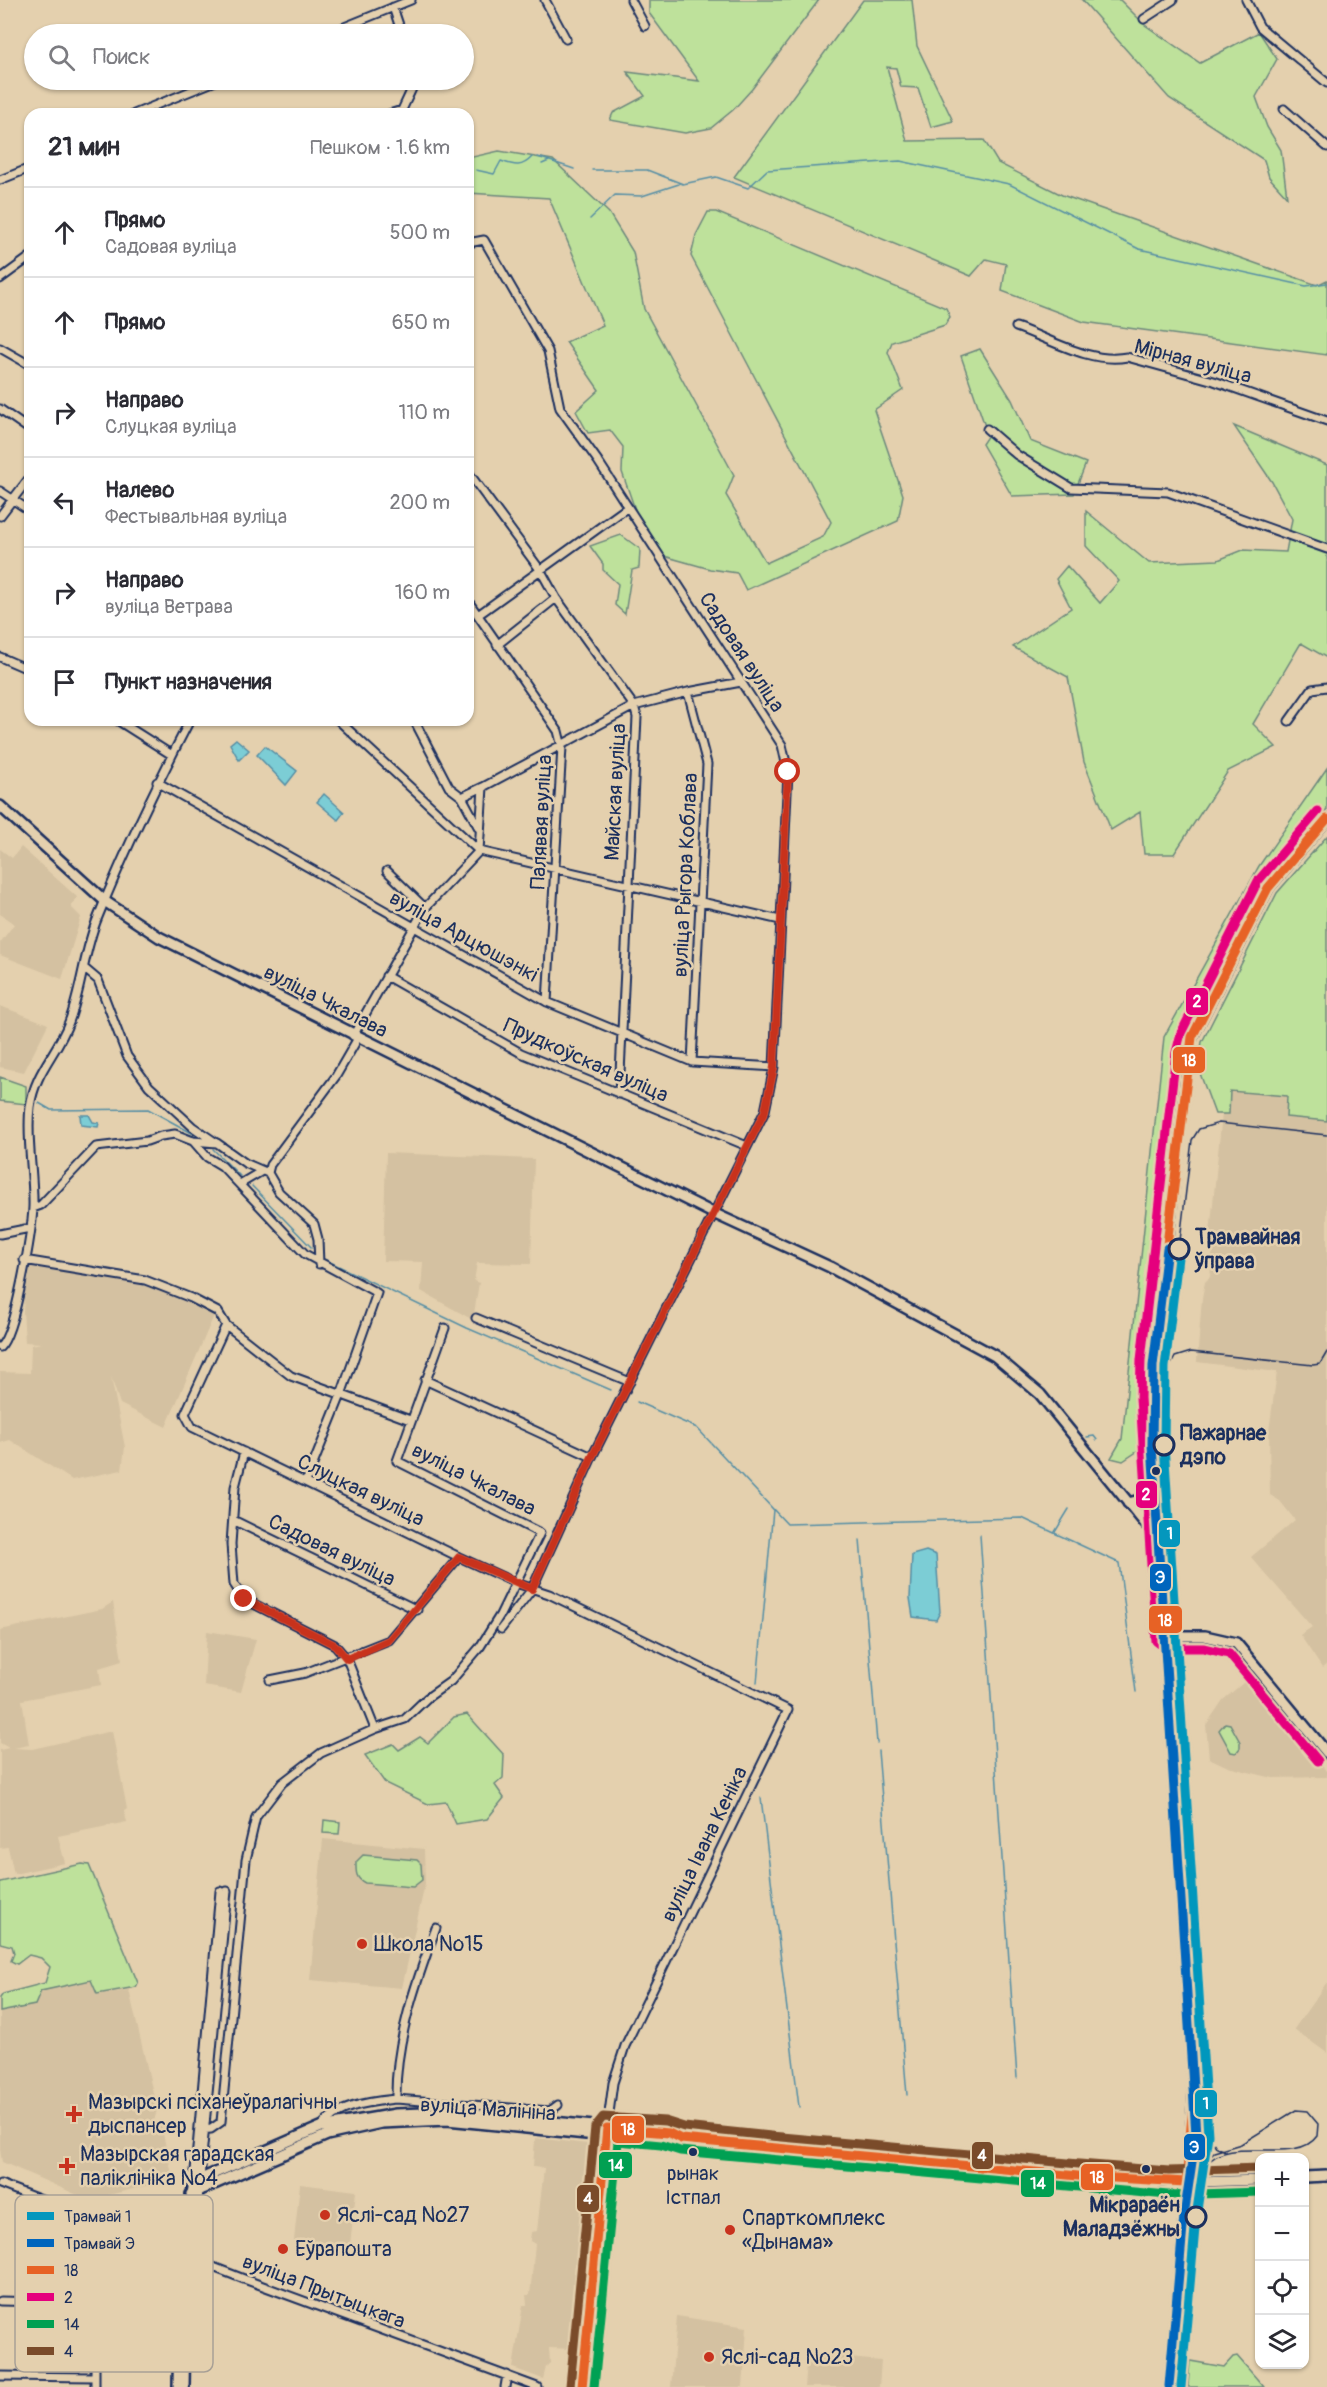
<!DOCTYPE html>
<html lang="ru">
<meta charset="utf-8">
<style>
:root{--surface:#fff;--page:#f7f7f7;--text:#2b2b33;--muted:#7c7c81;--line:#e1e1e2}
body{margin:0;font-family:Pangolin,sans-serif;background:var(--page);color:var(--text)}
.controls{position:absolute;right:18px;bottom:18px;display:grid;overflow:hidden;border-radius:12px;box-shadow:0 2px 4px #0004}
.controls button{width:54px;height:54px;display:grid;place-items:center;padding:0;border:0;border-bottom:2px solid var(--line);background:var(--surface);color:var(--text);font:30px sans-serif}
.stop{position:absolute;width:18px;height:18px;margin:-14px;border:4px solid #c8321e;border-radius:50%;background:#fff}
.stop.end{background:#c8321e;border-color:#fff;box-shadow:0 2px 6px #0008}
.list{margin:0;padding:0;list-style:none}
h2{display:flex;justify-content:space-between;align-items:center;height:78px;margin:0;padding:0 24px;font-size:26px}
h2 small{font-size:20px;font-weight:400;color:var(--muted)}
.list li{display:grid;grid-template-columns:39px 1fr auto;gap:18px;align-items:center;box-sizing:border-box;height:90px;padding:0 24px;border-top:2px solid var(--line)}
.list b{display:block;font-size:22px;white-space:nowrap}
.list p{margin:0;font-size:20px;white-space:nowrap;color:var(--muted)}
.list em{font-size:20px;font-style:normal;color:var(--muted)}
.icon{flex:none;width:33px;height:33px;fill:none;stroke:currentColor;stroke-width:2;stroke-linecap:round;stroke-linejoin:round}
.map{position:relative;flex:none;width:1327px;height:2387px;overflow:hidden}
.search{position:absolute;background:var(--surface);box-shadow:0 2px 4px #0004;left:24px;top:24px;width:450px;height:66px;display:flex;align-items:center;gap:15px;box-sizing:border-box;padding:0 21px;border-radius:33px;color:var(--muted);font-size:22px}
.panel{position:absolute;background:var(--surface);box-shadow:0 2px 4px #0004;left:24px;top:108px;width:450px;height:618px;border-radius:18px}
.map>svg:first-child{display:block}
.built{fill:#d4c1a1}
.green{fill:#bee19b;stroke:#6c887c;stroke-width:1.5}
.water{fill:#7ccdd5;stroke:#558ea5;stroke-width:1.5}
.lines{fill:none;stroke-linecap:round;stroke-linejoin:round}
.stream{stroke:#558ea5;stroke-width:1.5}
.minor-casing{stroke:#1b2f5e;stroke-width:11}
.major-casing{stroke:#1b2f5e;stroke-width:14}
.minor{stroke:#e4d0ae;stroke-width:7}
.major{stroke:#e4d0ae;stroke-width:9}
.tram{stroke:#1b2f5e;stroke-width:1.5}
.bus-1-casing{stroke:#e4d0ae;stroke-width:14}
.bus-2-casing{stroke:#e4d0ae;stroke-width:14}
.bus-3-casing{stroke:#e4d0ae;stroke-width:14}
.bus-4-casing{stroke:#e4d0ae;stroke-width:14}
.bus-1{stroke:#e76225;stroke-width:9}
.bus-2{stroke:#e5007d;stroke-width:9}
.bus-3{stroke:#01a052;stroke-width:9}
.bus-4{stroke:#7a4b2a;stroke-width:9}
.tram-1-casing{stroke:#e4d0ae;stroke-width:14}
.tram-2-casing{stroke:#e4d0ae;stroke-width:14}
.tram-1{stroke:#0497bd;stroke-width:9}
.tram-2{stroke:#0065bd;stroke-width:9}
.route{stroke:#c8321e;stroke-width:8}
.stop-dot{fill:#e4d0ae;stroke:#1b2f5e;stroke-width:3}
.bus-dot{fill:#1b2f5e;stroke:#e4d0ae;stroke-width:2}
.poi-dot{fill:#c8321e;stroke:#e4d0ae;stroke-width:2}
.labels{text-anchor:middle;stroke-width:5;stroke-linejoin:round;paint-order:stroke}
.bus-label{font-size:20px;fill:#1b2f5e;stroke:#e4d0ae}
.street-label{font-size:21px;fill:#1b2f5e;stroke:#e4d0ae}
.stop-label{font-size:21px;font-weight:bold;fill:#1b2f5e;stroke:#e4d0ae;text-anchor:start}
.poi-label{font-size:21px;fill:#1b2f5e;stroke:#e4d0ae;text-anchor:start}
.key{fill:#e4d0ae;stroke:#a8a096;stroke-width:1.5}
.key-label{font-size:16px;fill:#1b2f5e}
.line-badge{stroke:#e4d0ae;stroke-width:2}
.badge-label{font-size:16px;text-anchor:middle;font-weight:bold;fill:#fff}
</style>
<div class="map">
<svg width="1327" height="2387" viewBox="0 0 1327 2387">
<rect width="100%" height="100%" fill="#e4d0ae"/>
<filter id="ink" filterUnits="userSpaceOnUse"><feTurbulence type="fractalNoise" baseFrequency=".0167" numOctaves="2"/><feDisplacementMap in="SourceGraphic" scale="12" xChannelSelector="R" yChannelSelector="G"/><feConvolveMatrix kernelMatrix="1 2 1 2 8 2 1 2 1" color-interpolation-filters="sRGB"/></filter>
<g filter="url(#ink)">
<path class="built" d="M21,847l56,50 -6,10 10,10 -19,62 -62,-24v-12l14,-19 -14,-10v-65l12,9z
M0,1006l48,18 -24,48 -24,-5z
M1230,1090l57,6 -1,21 41,4v543l-5,4 -22,-33 12,-8 -61,-70 44,-37 -15,-19 -10,-6 -1,-64 8,-59 -80,-10 5,-64 3,-16 5,-5 4,-39 -4,-5 12,-119h7z
M386,1153l148,6 -3,105 -54,-1 -3,18 5,2 -6,37 -52,-29 2,-29 -40,-1z
M28,1264l11,4 108,15 68,30 -49,114 -46,-23 -9,-27 14,70 -3,23 -50,10 -62,-40 -10,3v-71l30,1 1,-28 11,-2 -17,-1 -2,-32z
M113,1602l9,59 -23,7 2,17 -79,15 7,45 -15,3 18,1 80,-18 15,78 -3,2 3,11 -69,14 7,27 -51,11 -6,-27 -8,1v-98l9,-2 -9,-5v-113l102,-21z
M207,1631l49,8 -15,53 -37,-6z
M1250,1677l77,95v5l-54,1 -45,-11 -19,-9 -3,-33 17,-25z
M323,1839l101,10 1,35 -23,104 -92,-8z
M91,1980l6,14 32,-4 28,120 -4,15h8l12,54 -84,21 -87,-38 -2,-12v-138l35,-7 6,-14z
M1327,1982v71l-33,-24z
M535,2138l61,7 -10,88 -8,1 -7,89 5,1 -3,25 -24,-1 1,15 -4,4 -3,12 -30,-11 10,-63h4l-1,-10h4l5,-51 -5,-3 1,-9 6,-1 7,-63 -11,-1z
M300,2184l56,7 -6,54 -56,-5z
M677,2316l70,11 -4,60h-72z
M807,2354l74,7 -2,26h-75z"/>
<path class="green" d="M649,0h170l-67,89 -19,21 -22,18 -26,5 -75,-13 3,-7 32,-17 -18,-24 72,9 -50,-68z
M863,0h49l5,46 36,75 -22,6 -13,-39 -17,-1 -5,-19 -9,-1 20,74 77,-1 14,23 64,32 255,90 10,-5v75l-243,-33 -82,-31 4,-27 -20,-5 -15,17 -237,-99z
M1082,0h38l25,25 55,38 59,-31 18,27 -21,38 11,30 14,23 6,47 -18,-20 -5,-17 -95,-62z
M499,151l54,9 56,53 24,39 11,57 90,166 -8,20 40,68 57,-26 8,-15 -140,-266 5,-21 12,-23h8l230,96 4,9 -5,8 -53,17 -4,10 15,38 -29,20 29,85 -5,26 -152,69 -9,-17 -27,-4 -46,-13 -26,-38 -16,-46 1,-25 -13,-17 -22,3 -12,-22 23,-21 -33,-48 37,-17 -54,-127 -81,-5v-35z
M980,349l32,51 18,41 56,22 -12,31 -62,2 -30,-52 6,-9 -27,-79z
M1234,426l93,39v193l-26,-15 -48,81 23,23 -48,24 -54,83h-30l-4,-42 -29,18 -27,-68 -16,-85 -55,-30 58,-39 -15,-29 11,-13 33,37 19,-22 -33,-35v-35l63,52 69,-3 25,-10 43,2 6,-33 -20,-37z
M621,535l19,14 -1,19 -7,2 -7,44 -10,-9 3,-21 -15,-14v-6l-13,-18z
M1327,768v42l-57,65 -80,152 -6,27 -33,245 -7,148 -21,14 -12,-3 11,-19 42,-402 95,-171z
M1327,836v285l-41,-4 1,-21 -57,-5 -1,23h-14l-17,-46 4,-26 75,-149z
M0,1077l26,9v18l-26,-3z
M467,1714l37,41 -1,23 -8,7 9,13 -17,21 -31,5 -10,-22 -18,2 -43,-21 -20,-28 28,-11 6,6 21,-13 8,6 26,-26z
M1225,1723l5,1 10,18v6l-4,5 -5,-1 -12,-22z
M324,1820l16,2 -1,12 -16,-1z
M363,1855l54,5 4,4 1,16 -9,7 -48,-4c-10,-5 -9,-12 -9,-21z
M82,1864l7,1 49,118 -2,4 -39,7 -6,-14 -50,11 -6,14 -35,7v-14l3,-4 42,-11 5,-16 -9,-9 -12,-3 -12,9 -6,-3 3,-8 -2,-7 -12,-3v-61z
M1237,2356l27,31h-76l2,-26 34,6 9,-10z"/>
<path class="water" d="M236,739l13,11 -10,10 -9,-16z
M265,746l32,25 -11,14 -29,-30z
M324,794l20,18 -6,8 -21,-18z
M80,1115h9l4,7 6,1 -1,4 -17,-2z
M926,1551l10,4 4,57 -4,8 -23,-3 -3,-19 2,-43z"/>
<g class="lines">
<path class="stream" d="M538,157l36,12
M542,164l7,-3
M468,168h3
M476,170l18,4 7,-13c14,5 21,7 31,-4
M592,170h55l36,14 33,-7 32,11 19,-18 133,-9 109,23 130,65 167,37 21,-3
M590,219l25,-24 27,1 37,-12
M39,1103l12,7 97,-1 53,29
M213,1149l27,27
M252,1186l60,62
M326,1260l141,68 144,62
M637,1402l60,26 90,96 235,-6 97,45 17,129
M1087,1437l7,-1 3,4
M1055,1532l14,-23
M980,1535l37,543
M860,1540l17,203
M757,1683l16,-173
M878,1751l29,344
M761,1798l38,309"/>
<defs>
<path id="minor" d="M545,0l21,39
M631,0l14,26
M1246,0l14,27 67,56
M393,7l9,27
M1144,19l29,-19
M327,34l84,-34
M1284,109l43,38
M134,114l84,-34
M389,114l13,-4 14,-30
M0,180l30,-12
M468,243l16,-3 64,111 12,57 38,53 184,284 6,27 -14,295 -9,44 -173,346 -60,132 -31,40
M0,279l30,-22
M1016,327c34,12 74,37 111,30l87,24 113,40
M0,348l30,17
M0,409l30,21
M987,429l30,26 54,33 97,4 159,57
M468,472l73,99 15,27 78,108 3,11 -18,377
M0,491l30,20
M0,516l30,-39
M468,601l90,130 4,16 -15,255
M478,615l150,-108
M497,645l59,-47
M0,657l30,13
M741,682l-53,10 -54,14 -151,81 -4,64 301,69
M688,692l19,72 -15,298
M117,720l55,35
M338,720l141,131 -54,57 -72,128
M414,720l35,67 13,10 18,33
M1289,721l23,-32 15,-2
M157,782l390,220 145,60 82,5
M462,797l21,-10
M387,871l38,37
M85,969l13,11 29,76 22,30 44,41 22,15
M386,976l135,77 226,93
M193,1141l14,16 15,9 83,88 72,39 -36,102 -35,87
M240,1184l22,-13
M33,1208l8,-3 55,-58 51,-6 14,-5 14,-2 18,7 24,2 28,20 23,10
M0,1234l30,-6
M24,1260l121,20 46,18 27,14 8,13 65,51 119,44
M319,1264l-1,-25 -4,-15 -35,-32 -11,-19 2,-8 66,-89 22,-38
M476,1318l154,64
M226,1325l-41,89 7,13 267,130 57,26 33,11 239,116 -163,336 -12,37 -6,45
M0,1347c15,-13 32,-116 33,-140 1,-33 -7,-67 -3,-100 5,-36 27,-53 39,-85 13,-34 15,-72 29,-105 27,-67 59,-133 92,-197
M425,1380l167,77
M244,1452l-9,35 -4,57 3,40 10,15 91,46 12,14 28,70
M233,1520l184,90
M270,1680l35,-7 84,-33 70,-83
M396,2099l154,12 8,-6
M321,2127c16,-22 49,-25 75,-28 -1,-58 20,-117 40,-171
M199,2130l12,-1 10,-7 25,-262 10,-43 26,-34 39,-30 54,-24 30,-10 22,-21 24,-17 29,-34 20,-32 40,-82 -143,-72 48,-133
M200,2178l27,-287
M194,2182l26,-291
M0,2184l244,95 293,108
M0,2301l95,2v84
M0,2376l95,1
M505,2387l2,-12"/>
<path id="major" d="M0,806l106,96 53,35 554,276 117,54 165,89 45,38 113,139 7,2
M1128,1503l16,-4 13,-9
M1167,1636h38l31,7 91,110
M1304,2177l23,-1
M191,2194l136,-59 54,-12 66,-3 219,22 15,-3
M178,2387l2,-123 14,-82 127,-55 75,-13 58,-2 210,21 17,6 30,3 367,34 91,7 91,-3
M184,2387l2,-121 13,-80
M582,2387l25,-254
M1171,2387l23,-294 -42,-711 36,-328 4,-17 76,-149 59,-69"/>
</defs>
<use href="#minor" class="minor-casing"/>
<use href="#major" class="major-casing"/>
<use href="#minor" class="minor"/>
<use href="#major" class="major"/>
<path class="tram" d="M1179,1249l13,-109 7,-11 20,-6 108,12
M1167,1373l8,-16 16,-5 122,13 7,-1 7,-12
M1208,2135l9,13 9,3
M1204,2162l10,-10 27,-8 55,-34 11,1 11,13 -1,12c-21,30 -87,-2 -110,28"/>
<defs>
<path id="bus-1" d="M582,2387l25,-259 62,5 12,6 397,37 108,6 8,-89 -42,-695 1,-37 39,-324 76,-149 59,-69"/>
<path id="bus-2" d="M1318,1761l-89,-107 -25,-6h-39l-9,-7 -16,-243 1,-38 35,-307 5,-20 77,-152 60,-70"/>
<path id="bus-3" d="M594,2387l24,-246 43,4 19,6 488,44 92,-3"/>
<path id="bus-4" d="M570,2386l25,-259 8,-10 62,4 19,6 87,9 308,28 90,7 91,-3"/>
</defs>
<use href="#bus-1" class="bus-1-casing"/>
<use href="#bus-2" class="bus-2-casing"/>
<use href="#bus-3" class="bus-3-casing"/>
<use href="#bus-4" class="bus-4-casing"/>
<use href="#bus-1" class="bus-1"/>
<use href="#bus-2" class="bus-2"/>
<use href="#bus-3" class="bus-3"/>
<use href="#bus-4" class="bus-4"/>
<defs>
<path id="tram-1" d="M1179,1249l-14,118 -1,77 44,691 -12,82 -15,170"/>
<path id="tram-2" d="M1167,1248l-14,118 -1,79 44,690 -12,81 -15,170"/>
</defs>
<use href="#tram-1" class="tram-1-casing"/>
<use href="#tram-2" class="tram-2-casing"/>
<use href="#tram-1" class="tram-1"/>
<use href="#tram-2" class="tram-2"/>
</g>
</g>
<g class="lines" filter="url(#ink)">
<path class="route" d="M244,1599l91,46 12,14 42,-19 70,-83 73,32 60,-132 173,-346 9,-44 14,-295"/>
</g>
<g class="stop-dot">
<circle cx="1179" cy="1249" r="10"/>
<circle cx="1164" cy="1445" r="10"/>
<circle cx="1196" cy="2217" r="10"/>
</g>
<g class="bus-dot">
<circle cx="1156" cy="1471" r="5"/>
<circle cx="693" cy="2152" r="5"/>
<circle cx="1146" cy="2169" r="5"/>
</g>
<g class="poi-dot">
<circle cx="362" cy="1944" r="6"/>
<path d="M71 2105h6v6h6v6h-6v6h-6v-6h-6v-6h6z"/>
<path d="M64 2157h6v6h6v6h-6v6h-6v-6h-6v-6h6z"/>
<circle cx="325" cy="2215" r="6"/>
<circle cx="730" cy="2230" r="6"/>
<circle cx="283" cy="2249" r="6"/>
<circle cx="709" cy="2357" r="6"/>
</g>
<g class="labels">
<g class="bus-label">
<text x="693" y="2180">рынак<tspan x="693" dy="24">Істпал</tspan></text>
</g>
<g class="street-label">
<text transform="translate(1193 361) rotate(15)" y="7">Мірная вуліца</text>
<text transform="translate(742 652) rotate(57)" y="7">Садовая вуліца</text>
<text transform="translate(615 792) rotate(-87)" y="7">Майская вуліца</text>
<text transform="translate(541 822) rotate(-87)" y="7">Палявая вуліца</text>
<text transform="translate(685 875) rotate(-87)" y="7">вуліца Рыгора Коблава</text>
<text transform="translate(464 936) rotate(29)" y="7">вуліца Арцюшэнкі</text>
<text transform="translate(326 1001) rotate(27)" y="7">вуліца Чкалава</text>
<text transform="translate(586 1060) rotate(24)" y="7">Прудкоўская вуліца</text>
<text transform="translate(474 1479) rotate(27)" y="7">вуліца Чкалава</text>
<text transform="translate(361 1490) rotate(26)" y="7">Слуцкая вуліца</text>
<text transform="translate(332 1550) rotate(26)" y="7">Садовая вуліца</text>
<text transform="translate(704 1844) rotate(-64)" y="7">вуліца Івана Кеніка</text>
<text transform="translate(488 2109) rotate(4)" y="7">вуліца Малініна</text>
<text transform="translate(324 2291) rotate(21)" y="7">вуліца Прытыцкага</text>
</g>
<g class="stop-label">
<text x="1195" y="1244">Трамвайная<tspan x="1195" dy="24">ўправа</tspan></text>
<text x="1180" y="1440">Пажарнае<tspan x="1180" dy="24">дэпо</tspan></text>
<text x="1180" y="2212" text-anchor="end">Мікрараён<tspan x="1180" dy="24">Маладзёжны</tspan></text>
</g>
<g class="poi-label">
<text x="374" y="1951">Школа №15</text>
<text x="88" y="2109">Мазырскі псіханеўралагічны<tspan x="88" dy="24">дыспансер</tspan></text>
<text x="80" y="2161">Мазырская гарадская<tspan x="80" dy="24">паліклініка №4</tspan></text>
<text x="337" y="2222">Яслі-сад №27</text>
<text x="742" y="2225">Спарткомплекс<tspan x="742" dy="24">«Дынама»</tspan></text>
<text x="295" y="2256">Еўрапошта</text>
<text x="721" y="2364">Яслі-сад №23</text>
</g>
</g>
<rect x="15" y="2195" width="198" height="177" rx="9" class="key"/>
<rect x="27" y="2212" width="27" height="8" fill="#0497bd"/>
<rect x="27" y="2239" width="27" height="8" fill="#0065bd"/>
<rect x="27" y="2266" width="27" height="8" fill="#e76225"/>
<rect x="27" y="2293" width="27" height="8" fill="#e5007d"/>
<rect x="27" y="2320" width="27" height="8" fill="#01a052"/>
<rect x="27" y="2347" width="27" height="8" fill="#7a4b2a"/>
<g class="key-label">
<text x="64" y="2222">Трамвай 1</text>
<text x="64" y="2249">Трамвай Э</text>
<text x="64" y="2276">18</text>
<text x="64" y="2303">2</text>
<text x="64" y="2330">14</text>
<text x="64" y="2357">4</text>
</g>
<g class="line-badge">
<rect x="1185" y="987" width="24" height="29" rx="6" fill="#e5007d"/>
<rect x="1172" y="1046" width="34" height="28" rx="6" fill="#e76225"/>
<rect x="1135" y="1480" width="23" height="29" rx="6" fill="#e5007d"/>
<rect x="1158" y="1519" width="23" height="29" rx="6" fill="#0497bd"/>
<rect x="1149" y="1563" width="23" height="29" rx="6" fill="#0065bd"/>
<rect x="1148" y="1605" width="35" height="29" rx="6" fill="#e76225"/>
<rect x="1194" y="2089" width="24" height="29" rx="6" fill="#0497bd"/>
<rect x="611" y="2115" width="34" height="29" rx="6" fill="#e76225"/>
<rect x="1183" y="2133" width="23" height="28" rx="6" fill="#0065bd"/>
<rect x="971" y="2141" width="23" height="29" rx="6" fill="#7a4b2a"/>
<rect x="598" y="2151" width="35" height="28" rx="6" fill="#01a052"/>
<rect x="1080" y="2163" width="34" height="28" rx="6" fill="#e76225"/>
<rect x="1020" y="2169" width="35" height="29" rx="6" fill="#01a052"/>
<rect x="576" y="2184" width="24" height="29" rx="6" fill="#7a4b2a"/>
</g>
<g class="badge-label">
<text x="1197" y="1007">2</text>
<text x="1189" y="1066">18</text>
<text x="1146" y="1500">2</text>
<text x="1170" y="1539">1</text>
<text x="1160" y="1583">Э</text>
<text x="1165" y="1626">18</text>
<text x="1206" y="2109">1</text>
<text x="628" y="2135">18</text>
<text x="1194" y="2153">Э</text>
<text x="982" y="2161">4</text>
<text x="616" y="2171">14</text>
<text x="1097" y="2183">18</text>
<text x="1038" y="2189">14</text>
<text x="588" y="2204">4</text>
</g>
</svg>
<div class="controls">
<button>+</button>
<button>−</button>
<button><svg class="icon" aria-label="locate" viewBox="0 0 24 24"><circle cx="12" cy="12" r="6"/><path d="M12 2v4M12 18v4M2 12h4M18 12h4"/></svg></button>
<button><svg class="icon" aria-label="layers" viewBox="0 0 24 24"><path d="M12 4l9 5-9 5-9-5zM3 14l9 5 9-5"/></svg></button>
</div>
<div class="stop" style="left:788px;top:772px"></div>
<div class="stop end" style="left:244px;top:1599px"></div>
<div class="search"><svg class="icon" aria-label="search" viewBox="0 0 24 24"><circle cx="10" cy="10" r="6"/><path d="M15 15l6 6"/></svg>Поиск</div>
<section class="panel">
<h2>21 мин<small>Пешком · 1.6 km</small></h2>
<ul class="list">
<li><svg class="icon" aria-label="ahead" viewBox="0 0 24 24"><path d="M12 20V5M6 11l6-6 6 6"/></svg><div><b>Прямо</b><p>Садовая вуліца</p></div><em>500 m</em></li>
<li><svg class="icon" aria-label="ahead" viewBox="0 0 24 24"><path d="M12 20V5M6 11l6-6 6 6"/></svg><div><b>Прямо</b></div><em>650 m</em></li>
<li><svg class="icon" aria-label="right" viewBox="0 0 24 24"><path d="M7 20v-9h11M14 6l5 5-5 5"/></svg><div><b>Направо</b><p>Слуцкая вуліца</p></div><em>110 m</em></li>
<li><svg class="icon" aria-label="left" viewBox="0 0 24 24"><path d="M17 20v-9H6M10 6l-5 5 5 5"/></svg><div><b>Налево</b><p>Фестывальная вуліца</p></div><em>200 m</em></li>
<li><svg class="icon" aria-label="right" viewBox="0 0 24 24"><path d="M7 20v-9h11M14 6l5 5-5 5"/></svg><div><b>Направо</b><p>вуліца Ветрава</p></div><em>160 m</em></li>
<li><svg class="icon" aria-label="arrive" viewBox="0 0 24 24"><path d="M6 21V4h12l-3 4 3 4H6"/></svg><div><b>Пункт назначения</b></div></li>
</ul>
</section>
</div>
